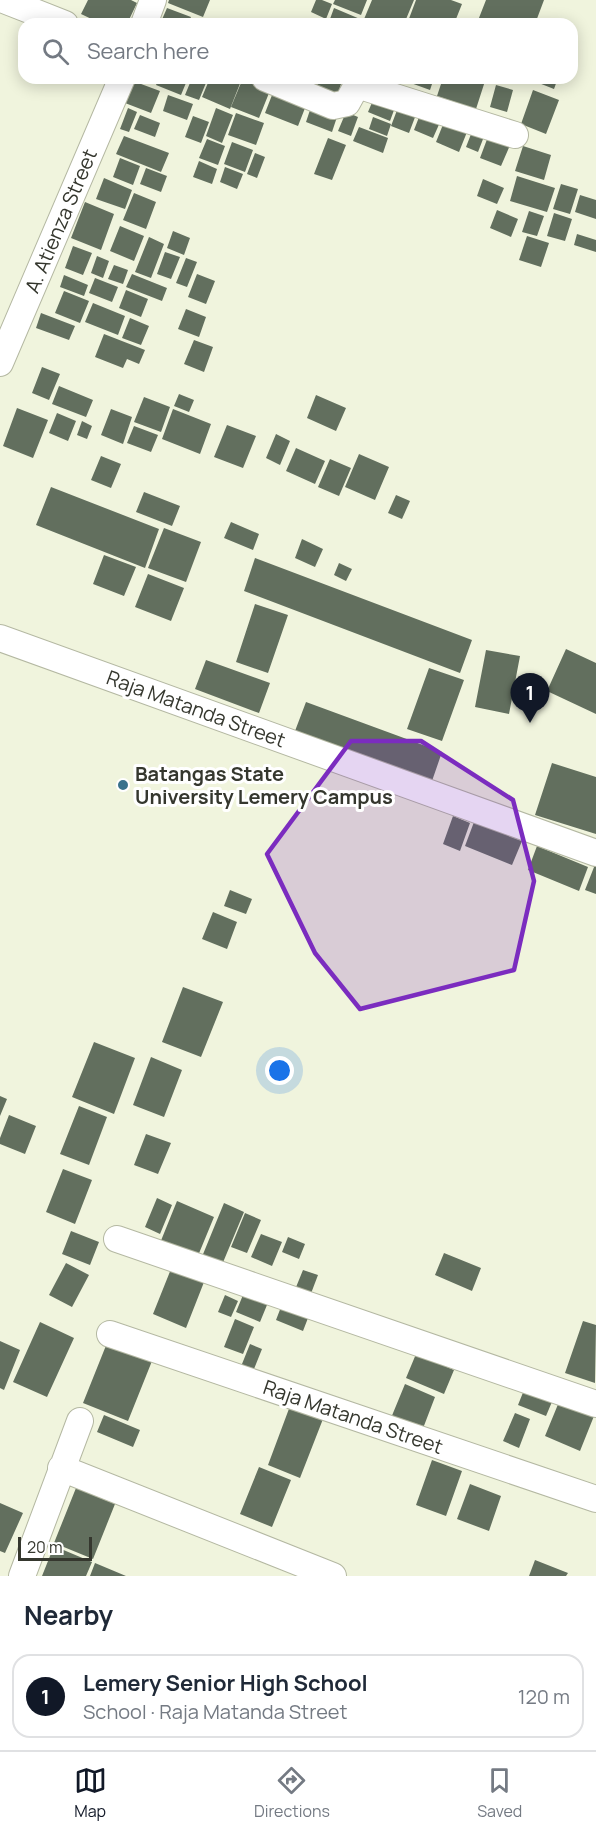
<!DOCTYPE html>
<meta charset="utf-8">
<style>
:root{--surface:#fff;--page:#f6f6f7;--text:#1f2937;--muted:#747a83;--line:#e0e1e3;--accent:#111827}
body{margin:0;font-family:Manrope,sans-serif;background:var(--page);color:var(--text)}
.scale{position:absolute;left:18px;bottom:15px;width:74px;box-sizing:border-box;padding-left:6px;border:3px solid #35372e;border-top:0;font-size:16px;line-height:21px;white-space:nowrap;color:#35372e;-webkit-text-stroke:4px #fff;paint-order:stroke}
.you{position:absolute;left:280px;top:1071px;width:21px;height:21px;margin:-15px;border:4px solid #fff;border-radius:50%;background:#1a73e8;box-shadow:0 0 0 9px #1a73e833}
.badge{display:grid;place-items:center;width:39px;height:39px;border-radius:50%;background:var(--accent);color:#fff;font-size:20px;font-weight:700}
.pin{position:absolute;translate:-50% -50px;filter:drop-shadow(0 2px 3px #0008)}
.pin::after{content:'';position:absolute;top:32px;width:21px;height:18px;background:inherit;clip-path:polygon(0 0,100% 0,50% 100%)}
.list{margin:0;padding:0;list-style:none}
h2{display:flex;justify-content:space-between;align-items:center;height:78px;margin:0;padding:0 24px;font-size:26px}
h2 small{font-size:20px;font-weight:400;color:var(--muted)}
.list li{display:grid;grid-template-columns:39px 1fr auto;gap:18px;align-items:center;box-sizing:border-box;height:84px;margin:0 12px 12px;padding:0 12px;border:2px solid var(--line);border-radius:18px}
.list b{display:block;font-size:22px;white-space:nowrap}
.list p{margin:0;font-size:20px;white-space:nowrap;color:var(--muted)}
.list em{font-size:20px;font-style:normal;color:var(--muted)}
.icon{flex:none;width:33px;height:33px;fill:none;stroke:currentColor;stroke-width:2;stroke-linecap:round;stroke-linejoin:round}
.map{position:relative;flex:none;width:596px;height:1576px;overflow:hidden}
.search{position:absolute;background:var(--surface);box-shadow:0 3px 15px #0003;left:18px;right:18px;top:18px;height:66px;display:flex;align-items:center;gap:15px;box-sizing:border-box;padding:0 21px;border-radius:18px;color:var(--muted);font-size:22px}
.sheet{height:174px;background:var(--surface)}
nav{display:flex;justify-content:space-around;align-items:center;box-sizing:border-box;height:84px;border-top:2px solid var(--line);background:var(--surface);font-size:16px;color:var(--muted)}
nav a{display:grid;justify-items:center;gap:3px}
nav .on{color:var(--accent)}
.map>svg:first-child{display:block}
.building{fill:#626f5e}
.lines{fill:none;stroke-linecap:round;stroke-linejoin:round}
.street-casing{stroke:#b4b8a2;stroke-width:28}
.street{stroke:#fff;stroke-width:26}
.marked{fill:#7b2cbf;fill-opacity:0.2;stroke:#7b2cbf;stroke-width:4.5;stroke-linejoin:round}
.poi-dot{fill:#38718b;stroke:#fff;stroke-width:2}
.labels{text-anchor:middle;stroke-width:6;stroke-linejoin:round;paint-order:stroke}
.street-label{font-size:20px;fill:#35372e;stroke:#fff}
.poi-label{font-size:20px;font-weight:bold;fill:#35372e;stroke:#fff;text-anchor:start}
</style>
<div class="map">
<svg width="596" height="1576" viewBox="0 0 596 1576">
<rect width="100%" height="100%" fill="#f0f4dd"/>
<path class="building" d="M88,0h43l6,3 -10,21h-25l-21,-10z
M169,0h41l-7,17 -35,-14z
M316,0h6l10,4 -6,15 -15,-7z
M335,0h32l-6,15 -28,-11z
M372,0h42l-10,24h-42z
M416,0h35l11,4 -8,20h-47z
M486,0h58l-9,24h-55l-3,-1z
M167,8l24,9 -3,7h-28z
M334,8l26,11 -3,5h-14l-13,-5z
M196,19l13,5h-15z
M141,78h14l-2,5z
M159,78h29l-7,17 -25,-10z
M192,78h16l-9,22 -14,-5z
M210,78h22l9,3 -11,28 -28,-12z
M243,78h4l24,10 -12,30 -28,-11z
M298,78h17l-3,10z
M319,78h24l-6,18 -21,-6z
M397,78h37l-4,12z
M443,78h43l-10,31 -39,-13z
M526,78h32l-4,11z
M133,81l27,10 -9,22 -26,-10z
M496,85l17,5 -6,22 -17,-5z
M274,90l33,13 -9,23 -33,-13z
M533,90l26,10 -13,34 -25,-10z
M376,93l21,9 -7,19 -22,-9z
M168,95l25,9 -6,16 -24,-9z
M399,105l18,7 -8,21 -18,-7z
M311,107l26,10 -5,15 -26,-10z
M128,108l9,4 -8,20 -9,-3z
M216,108l17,7 -11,28 -16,-7z
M346,112l12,5 -7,19 -13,-5z
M421,112l20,8 -8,18 -19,-8z
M236,113l28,10 -8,22 -28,-10z
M140,115l20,8 -5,14 -21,-8z
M193,116l16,6 -8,21 -16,-6z
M373,117l18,7 -4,12 -18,-7z
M444,122l23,10 -8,20 -23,-10z
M359,127l29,11 -5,15 -30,-12z
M473,129l12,5 -7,18 -12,-5z
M489,134l22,9 -10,23 -21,-8z
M124,136l45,17 -8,19 -45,-18z
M328,138l18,7 -14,35 -18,-6z
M207,139l18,7 -7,19 -19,-7z
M232,142l21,8 -8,22 -21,-8z
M523,146l28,9 -7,25 -29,-9z
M255,153l10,4 -8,21 -10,-4z
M120,158l20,8 -7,19 -20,-8z
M199,161l18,8 -5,15 -19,-7z
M225,167l18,7 -6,15 -17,-7z
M146,168l21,8 -6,16 -21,-8z
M517,176l38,12 -8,24 -37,-11z
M104,178l28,12 -7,19 -29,-10z
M483,179l21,9 -7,16 -20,-8z
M561,184l17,5 -8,25 -17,-5z
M134,193l22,9 -10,27 -23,-9z
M580,195l16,5v19l-21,-7z
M85,202l29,12 -13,36 -30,-12z
M497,210l21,9 -7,18 -21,-9z
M529,211l15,5 -7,20 -15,-4z
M554,213l18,6 -7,22 -18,-5z
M120,226l24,10 -10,25 -24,-10z
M173,231l17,7 -6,17 -17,-7z
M577,234l19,6v12l-22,-7z
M527,236l22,7 -8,24 -22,-7z
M149,237l15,7 -13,34 -16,-6z
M73,246l19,7 -9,22 -18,-7z
M165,252l15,5 -9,22 -14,-5z
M97,256l12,5 -6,17 -12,-5z
M186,258l11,4 -10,25 -11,-4z
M114,265l14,5 -5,14 -15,-5z
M132,274l35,14 -5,13 -36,-14z
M197,274l18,7 -9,23 -18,-7z
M64,275l24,10 -4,11 -24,-9z
M95,278l23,9 -6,15 -23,-9z
M126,290l22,9 -7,18 -22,-9z
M64,291l25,10 -9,22 -25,-10z
M93,303l32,13 -7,19 -33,-13z
M186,309l20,8 -7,20 -21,-8z
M41,313l34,13 -6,14 -33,-12z
M130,318l19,8 -8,19 -19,-7z
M104,334l41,16 -6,14 -12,-5 -4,9 -28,-11z
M194,340l19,7 -9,25 -20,-8z
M42,367l18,7 -11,26 -17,-7z
M59,386l34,14 -7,17 -34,-13z
M179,394l15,6 -5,12 -15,-6z
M316,395l30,13 -10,23 -29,-13z
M144,397l26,10 -9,25 -27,-10z
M17,408l31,12 -15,38 -30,-12z
M111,409l21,8 -9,27 -22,-9z
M173,409l38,15 -11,30 -38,-15z
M57,413l19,8 -8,20 -19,-8z
M82,421l10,5 -5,13 -10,-4z
M227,425l29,11 -13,32 -29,-11z
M134,426l24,9 -7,17 -24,-9z
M276,434l14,7 -10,24 -14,-7z
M296,448l29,13 -10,23 -29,-13z
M359,454l30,13 -14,33 -30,-13z
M101,456l20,8 -10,24 -20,-8z
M330,459l21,9 -12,28 -21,-9z
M51,487l108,42 -14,39 -109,-43z
M144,492l36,14 -8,20 -36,-14z
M396,495l14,6 -8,18 -14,-6z
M231,522l28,12 -6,16 -29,-12z
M164,528l37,14 -15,40 -38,-14z
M302,539l21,10 -8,18 -20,-9z
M104,555l32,12 -12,29 -31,-12z
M255,558l217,82 -12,33 -216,-82z
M339,563l13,6 -6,12 -12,-6z
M148,574l36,14 -13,33 -36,-14z
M255,604l33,11 -20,58 -32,-11z
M566,649l30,14v51l-49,-23z
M486,650l34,6 -11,58 -34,-7z
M206,660l64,23 -11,30 -64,-24z
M429,668l35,12 -22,61 -35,-12z
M306,702l136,50 -10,29 -137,-50z
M552,763l44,14v57l-61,-19z
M453,816l17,7 -10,28 -17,-7z
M474,822l48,19 -10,24 -47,-19z
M537,846l51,21 -9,24 -51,-21z
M596,862v32l-11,-4z
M230,890l22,9 -6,15 -22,-8z
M213,912l24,10 -10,27 -25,-10z
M183,987l40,15 -22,55 -39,-15z
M94,1042l41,16 -21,56 -42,-17z
M151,1057l31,13 -18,47 -31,-12z
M0,1096l7,3 -7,17z
M79,1106l28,11 -18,48 -29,-11z
M9,1115l27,11 -11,28 -25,-10v-6z
M146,1134l25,9 -13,31 -24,-9z
M63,1169l29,11 -17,44 -29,-12z
M157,1198l15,7 -12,29 -15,-7z
M177,1201l37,16 -19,46 -37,-15z
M224,1203l20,9 -25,60 -20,-8z
M245,1213l16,7 -14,33 -16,-6z
M71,1231l28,11 -9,23 -28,-11z
M261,1234l21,8 -10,24 -21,-9z
M288,1237l17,7 -6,15 -17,-7z
M444,1253l37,15 -9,23 -37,-16z
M66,1263l23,12 -17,32 -23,-12z
M173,1264l33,13 -20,51 -33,-14z
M303,1270l15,5 -11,29 -15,-7z
M225,1295l13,6 -7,16 -13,-5z
M243,1295l24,10 -7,17 -24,-10z
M281,1307l27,11 -5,13 -27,-11z
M235,1319l19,8 -11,27 -19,-7z
M583,1321l13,4 -1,58 -30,-10z
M40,1322l34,16 -27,59 -34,-15z
M109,1338l45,18 -26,65 -45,-18z
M0,1341l20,9 -16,40 -4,-2z
M250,1344l12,5 -10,25 -12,-5z
M416,1354l38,16 -10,24 -38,-16z
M405,1384l30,13 -13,34 -31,-13z
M526,1385l28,12 -8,19 -28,-11z
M561,1397l35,14 -16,40 -35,-15z
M290,1406l33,13 -23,59 -32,-13z
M515,1413l15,6 -11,29 -16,-7z
M104,1415l36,15 -7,17 -36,-15z
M432,1460l30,11 -16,45 -30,-11z
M259,1467l32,13 -19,47 -32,-13z
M470,1484l31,12 -12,35 -32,-12z
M76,1488l39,16 -22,55 -39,-16z
M0,1503l23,10 -18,40 -5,-2z
M54,1546l38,16 -6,14h-44z
M535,1560l33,13 -2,3h-37z
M95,1563l31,13h-36z"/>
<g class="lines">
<defs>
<path id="street" d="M4,0l61,24
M144,24l9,-24
M265,78l68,28 14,-3 10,-18 158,50
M0,363l122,-285
M0,638l596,215
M117,1239l479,165
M110,1334l486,165
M61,1468l272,108
M22,1576l58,-155"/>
</defs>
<use href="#street" class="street-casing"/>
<use href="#street" class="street"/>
</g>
<path class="marked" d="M351,741h70l92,59 21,81 -20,89 -154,39 -45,-56 -48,-99z"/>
<circle class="poi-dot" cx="123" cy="785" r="6"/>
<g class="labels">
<g class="street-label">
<text transform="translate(61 221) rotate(-67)" y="7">A. Atienza Street</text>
<text transform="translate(196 709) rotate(20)" y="7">Raja Matanda Street</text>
<text transform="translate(353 1417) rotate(19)" y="7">Raja Matanda Street</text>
</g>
<g class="poi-label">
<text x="135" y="781">Batangas State<tspan x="135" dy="23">University Lemery Campus</tspan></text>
</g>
</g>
</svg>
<div class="scale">20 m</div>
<div class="you"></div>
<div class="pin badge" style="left:530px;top:723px">1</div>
<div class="search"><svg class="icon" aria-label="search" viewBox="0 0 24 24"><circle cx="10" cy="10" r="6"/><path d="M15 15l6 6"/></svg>Search here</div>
</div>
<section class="sheet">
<h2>Nearby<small></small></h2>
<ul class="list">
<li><span class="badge">1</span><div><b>Lemery Senior High School</b><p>School · Raja Matanda Street</p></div><em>120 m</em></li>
</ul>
</section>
<nav>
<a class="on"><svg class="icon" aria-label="map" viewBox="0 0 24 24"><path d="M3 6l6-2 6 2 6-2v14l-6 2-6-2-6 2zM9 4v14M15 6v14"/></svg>Map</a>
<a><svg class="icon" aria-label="directions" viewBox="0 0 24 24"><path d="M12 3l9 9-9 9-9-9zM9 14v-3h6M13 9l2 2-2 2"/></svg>Directions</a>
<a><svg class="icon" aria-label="saved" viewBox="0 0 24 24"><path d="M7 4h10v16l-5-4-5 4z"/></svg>Saved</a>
</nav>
